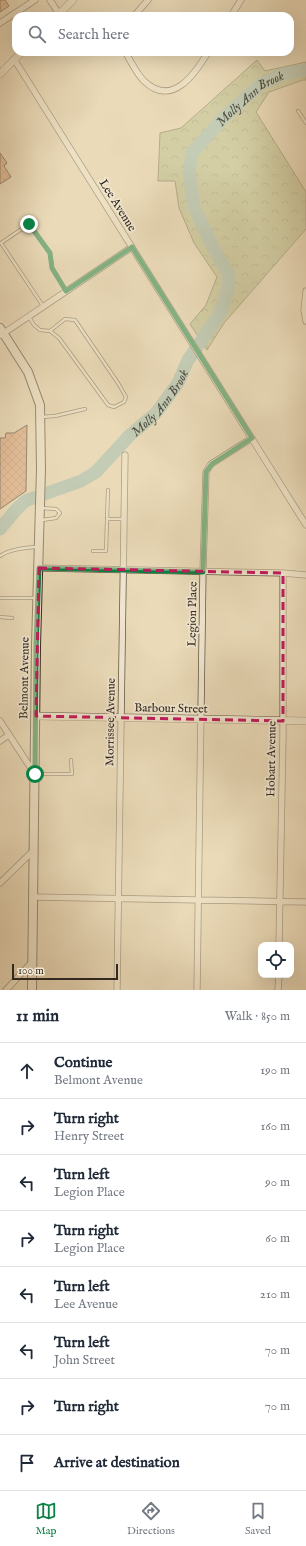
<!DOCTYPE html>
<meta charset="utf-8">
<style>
:root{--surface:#fff;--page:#f2f2f3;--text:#1f2937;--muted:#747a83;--line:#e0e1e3;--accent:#0b8043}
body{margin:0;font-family:"IM FELL English",serif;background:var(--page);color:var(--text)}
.controls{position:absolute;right:12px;bottom:12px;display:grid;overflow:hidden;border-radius:8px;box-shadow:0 4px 16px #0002}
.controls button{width:36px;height:36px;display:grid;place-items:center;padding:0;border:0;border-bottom:1px solid var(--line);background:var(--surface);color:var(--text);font:20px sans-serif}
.scale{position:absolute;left:12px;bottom:10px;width:106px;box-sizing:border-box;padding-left:4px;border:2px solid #33291e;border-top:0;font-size:11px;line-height:14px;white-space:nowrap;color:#33291e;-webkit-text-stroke:3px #f1e7d1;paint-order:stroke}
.stop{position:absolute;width:12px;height:12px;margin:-9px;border:3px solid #0b8043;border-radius:50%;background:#fff}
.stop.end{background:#0b8043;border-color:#fff;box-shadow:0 1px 4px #0008}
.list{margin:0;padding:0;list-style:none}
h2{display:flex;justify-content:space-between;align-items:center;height:52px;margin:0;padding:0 16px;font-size:17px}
h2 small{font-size:13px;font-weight:400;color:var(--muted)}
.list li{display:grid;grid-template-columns:26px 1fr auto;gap:12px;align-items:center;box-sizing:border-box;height:56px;padding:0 16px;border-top:1px solid var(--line)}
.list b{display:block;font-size:15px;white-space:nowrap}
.list p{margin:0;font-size:13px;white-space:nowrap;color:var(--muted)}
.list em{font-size:13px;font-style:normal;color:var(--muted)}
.icon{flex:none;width:22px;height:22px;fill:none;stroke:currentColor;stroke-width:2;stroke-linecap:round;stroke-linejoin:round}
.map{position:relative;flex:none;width:306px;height:990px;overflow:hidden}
.search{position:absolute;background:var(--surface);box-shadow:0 4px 16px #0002;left:12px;right:12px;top:12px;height:44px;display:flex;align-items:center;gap:10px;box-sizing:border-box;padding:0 14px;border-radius:12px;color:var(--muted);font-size:15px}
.sheet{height:500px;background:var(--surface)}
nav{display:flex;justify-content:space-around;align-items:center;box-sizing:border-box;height:56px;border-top:1px solid var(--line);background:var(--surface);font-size:11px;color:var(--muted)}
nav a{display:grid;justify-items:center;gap:2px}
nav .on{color:var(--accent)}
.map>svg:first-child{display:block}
.forest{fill:url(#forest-crowns);stroke:#767456}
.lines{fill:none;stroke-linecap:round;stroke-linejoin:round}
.river{stroke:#98bab2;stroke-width:13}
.building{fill:url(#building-cross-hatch);stroke:#33291e}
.service-casing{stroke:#615544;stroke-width:4}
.minor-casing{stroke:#615544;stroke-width:7}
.tertiary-casing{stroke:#615544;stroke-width:8}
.secondary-casing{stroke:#33291e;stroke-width:10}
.service{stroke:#f1e7d1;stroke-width:2.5}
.minor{stroke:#f1e7d1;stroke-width:5.5}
.tertiary{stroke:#f1e7d1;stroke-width:7}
.secondary{stroke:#f1e7d1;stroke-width:8}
.route{stroke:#0b8043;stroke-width:5}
.marked{fill:none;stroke:#c2185b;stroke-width:3;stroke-dasharray:8 5;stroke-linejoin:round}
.labels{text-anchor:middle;stroke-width:3.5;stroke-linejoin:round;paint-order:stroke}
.street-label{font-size:12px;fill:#33291e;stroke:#f1e7d1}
.water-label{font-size:13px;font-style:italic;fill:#4c4d43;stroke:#f1e7d1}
</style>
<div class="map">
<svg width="306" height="990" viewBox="0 0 306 990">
<defs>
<pattern id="forest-crowns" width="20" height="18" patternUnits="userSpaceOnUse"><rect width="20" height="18" fill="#b9bf8d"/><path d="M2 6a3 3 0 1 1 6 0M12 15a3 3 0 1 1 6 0" fill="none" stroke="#979b73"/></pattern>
<pattern id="building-cross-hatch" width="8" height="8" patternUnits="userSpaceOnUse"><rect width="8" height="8" fill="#e09d75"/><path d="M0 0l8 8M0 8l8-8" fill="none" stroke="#b6805f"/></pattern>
</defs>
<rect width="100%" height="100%" fill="#eadab8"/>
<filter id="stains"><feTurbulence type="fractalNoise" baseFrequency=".005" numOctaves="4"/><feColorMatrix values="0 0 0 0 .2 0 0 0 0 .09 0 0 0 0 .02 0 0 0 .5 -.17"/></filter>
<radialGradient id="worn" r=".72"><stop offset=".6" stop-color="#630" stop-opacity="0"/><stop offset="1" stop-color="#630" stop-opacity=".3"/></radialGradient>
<path class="forest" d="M257,60l8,11 41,-9v18h-3l-34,12 -13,20 50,80v37l-82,94 -17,27 -17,-26 16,-19 11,-28 -23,-34 -15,-35 -4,-27h-17l2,-48 21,-5z"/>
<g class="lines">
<path class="river" id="s1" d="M0,529l14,-17 11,-11 56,-20 15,-9 33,-36 27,-23 22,-30 10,-23 31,-45 9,-25 1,-15 -16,-28 -19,-40 -5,-35 3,-19 32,-36 37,-33 22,-10 23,-4"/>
</g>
<path class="building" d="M0,0h5l4,6 -9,6z
M0,153l7,10 -3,3 7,11 -11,7z
M27,425l-1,66 -26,18v-71h5l1,-5h8z"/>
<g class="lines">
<defs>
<path id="service" d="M298,111l8,12
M43,306l-42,-63 28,-19 21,29 2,15 14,23
M29,317l5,8 6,5 10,1 9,7 49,67 6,2 10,-5 2,-5 -8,-14 -43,-63 -10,-1 -15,12
M41,417l14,-1 30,-7
M41,508l15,1 4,4 -4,5 -14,2
M107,519h17
M93,551h13l2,-61
M0,556c10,-7 25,-8 37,-9
M0,598h35
M0,617l12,1
M35,774h37l-1,-14"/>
<path id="minor" d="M50,0l9,14
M134,16l14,-16
M231,16l10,-16
M0,23l35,-23
M125,52c6,9 11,21 19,29 28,27 51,-7 64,-29
M14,59l292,466
M306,291l-2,19 2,11
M1,335l131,-88
M39,568l244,5 23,2
M0,721l34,52
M0,741l9,-6
M0,883l34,-33
M33,897l273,5
M279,945l4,-210v-162
M6,990l26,-28
M117,990l8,-535
M197,990l6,-419 3,-99 5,-8 41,-26
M278,990l1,-15"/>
<path id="tertiary" d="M57,16l16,-16
M0,74l22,-22
M36,716l270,5"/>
<path id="secondary" d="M0,328l28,44 12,33 1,64 -5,177 -4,344"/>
</defs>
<use href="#service" class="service-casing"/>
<use href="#minor" class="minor-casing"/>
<use href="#tertiary" class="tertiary-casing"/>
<use href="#secondary" class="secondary-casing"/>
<use href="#service" class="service"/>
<use href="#minor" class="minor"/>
<use href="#tertiary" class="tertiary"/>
<use href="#secondary" class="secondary"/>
</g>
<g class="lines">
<path class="route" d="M29,224l21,29 2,15 14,23 66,-44 120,191 -40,26 -6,8 -3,100 -164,-4 -3,78 -1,128"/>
</g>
<path d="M0 0H306V990H0ZM39,568l244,5v148l-247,-5z" fill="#eadab8" fill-opacity=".55" fill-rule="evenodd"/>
<path class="marked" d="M39,568l244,5v148l-247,-5z"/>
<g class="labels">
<g class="street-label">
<text transform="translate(118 205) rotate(58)" y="4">Lee Avenue</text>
<text transform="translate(192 614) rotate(-89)" y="4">Legion Place</text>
<text transform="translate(24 678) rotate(-89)" y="4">Belmont Avenue</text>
<text transform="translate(171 708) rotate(1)" y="4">Barbour Street</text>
<text transform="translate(110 722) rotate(-89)" y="4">Morrissee Avenue</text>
<text transform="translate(271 759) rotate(-89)" y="4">Hobart Avenue</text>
</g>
<g class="water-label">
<text dy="5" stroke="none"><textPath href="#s1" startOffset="569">Molly Ann Brook</textPath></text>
<text dy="5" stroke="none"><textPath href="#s1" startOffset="209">Molly Ann Brook</textPath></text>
</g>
</g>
<rect width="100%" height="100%" filter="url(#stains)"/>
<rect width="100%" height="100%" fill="url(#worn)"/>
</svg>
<div class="controls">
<button><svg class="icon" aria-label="locate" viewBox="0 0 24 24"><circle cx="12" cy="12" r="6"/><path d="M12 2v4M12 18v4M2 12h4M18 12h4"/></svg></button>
</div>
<div class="scale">100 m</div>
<div class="stop" style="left:35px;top:774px"></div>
<div class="stop end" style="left:29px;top:224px"></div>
<div class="search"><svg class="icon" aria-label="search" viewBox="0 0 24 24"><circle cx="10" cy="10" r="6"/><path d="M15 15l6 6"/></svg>Search here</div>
</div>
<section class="sheet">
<h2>11 min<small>Walk · 850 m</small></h2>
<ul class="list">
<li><svg class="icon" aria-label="ahead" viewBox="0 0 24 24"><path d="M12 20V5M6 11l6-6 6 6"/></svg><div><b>Continue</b><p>Belmont Avenue</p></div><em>190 m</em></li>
<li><svg class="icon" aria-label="right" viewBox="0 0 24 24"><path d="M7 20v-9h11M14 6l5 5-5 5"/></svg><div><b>Turn right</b><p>Henry Street</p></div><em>160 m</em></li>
<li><svg class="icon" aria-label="left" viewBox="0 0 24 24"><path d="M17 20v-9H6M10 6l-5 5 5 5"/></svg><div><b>Turn left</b><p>Legion Place</p></div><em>90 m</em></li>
<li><svg class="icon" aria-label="right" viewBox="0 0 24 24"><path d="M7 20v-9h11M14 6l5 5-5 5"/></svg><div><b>Turn right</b><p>Legion Place</p></div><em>60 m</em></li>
<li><svg class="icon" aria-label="left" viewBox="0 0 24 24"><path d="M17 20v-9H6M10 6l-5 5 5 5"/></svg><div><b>Turn left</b><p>Lee Avenue</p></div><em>210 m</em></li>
<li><svg class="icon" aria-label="left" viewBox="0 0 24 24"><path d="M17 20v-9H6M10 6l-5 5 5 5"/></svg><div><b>Turn left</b><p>John Street</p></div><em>70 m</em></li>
<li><svg class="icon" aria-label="right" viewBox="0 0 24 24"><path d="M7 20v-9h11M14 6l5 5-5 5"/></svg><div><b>Turn right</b></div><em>70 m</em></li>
<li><svg class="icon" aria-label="arrive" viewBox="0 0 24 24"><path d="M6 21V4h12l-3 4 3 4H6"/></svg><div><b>Arrive at destination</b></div></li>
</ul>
</section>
<nav>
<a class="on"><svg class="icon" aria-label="map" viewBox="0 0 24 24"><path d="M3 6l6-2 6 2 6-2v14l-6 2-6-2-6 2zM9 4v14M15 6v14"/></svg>Map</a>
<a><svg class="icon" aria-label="directions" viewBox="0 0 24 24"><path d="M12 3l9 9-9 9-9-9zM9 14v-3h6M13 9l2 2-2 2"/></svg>Directions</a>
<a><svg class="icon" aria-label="saved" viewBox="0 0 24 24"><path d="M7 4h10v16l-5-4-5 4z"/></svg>Saved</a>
</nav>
